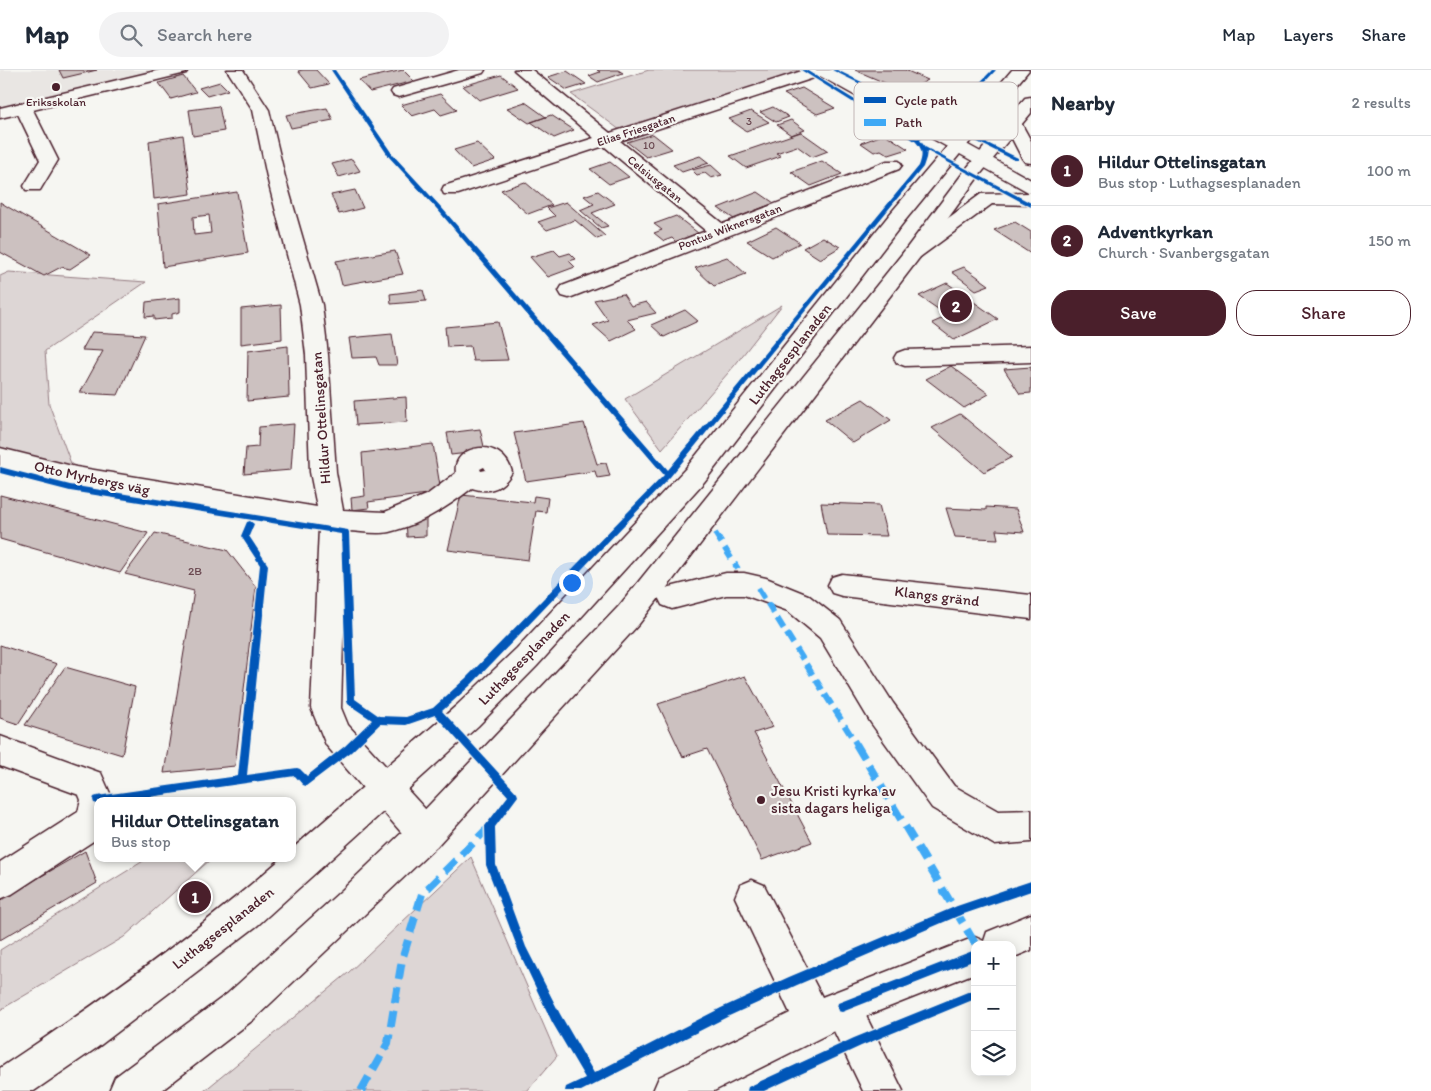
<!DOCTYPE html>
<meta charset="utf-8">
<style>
:root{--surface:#fff;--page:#f2f2f3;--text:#1f2937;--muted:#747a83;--line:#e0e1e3;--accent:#4a1f2b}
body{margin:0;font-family:Itim,sans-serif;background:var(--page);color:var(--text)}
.controls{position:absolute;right:15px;bottom:15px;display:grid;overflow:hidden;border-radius:10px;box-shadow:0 2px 12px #0003}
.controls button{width:45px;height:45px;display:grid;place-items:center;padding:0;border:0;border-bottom:1px solid var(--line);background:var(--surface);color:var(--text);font:25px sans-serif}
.you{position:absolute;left:571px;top:512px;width:18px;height:18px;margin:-12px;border:4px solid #fff;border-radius:50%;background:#1a73e8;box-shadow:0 0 0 8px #1a73e833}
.badge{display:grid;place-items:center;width:32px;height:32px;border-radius:50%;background:var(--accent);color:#fff;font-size:16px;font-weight:700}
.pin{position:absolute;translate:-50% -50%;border:2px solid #fff;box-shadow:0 1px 5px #0006}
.popup{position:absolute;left:94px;top:727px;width:202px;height:65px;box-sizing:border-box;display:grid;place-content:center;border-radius:10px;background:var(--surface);filter:drop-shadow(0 1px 4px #0005);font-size:16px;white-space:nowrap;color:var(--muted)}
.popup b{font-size:19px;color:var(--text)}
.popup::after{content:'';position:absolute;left:50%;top:100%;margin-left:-10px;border:10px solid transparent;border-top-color:var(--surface)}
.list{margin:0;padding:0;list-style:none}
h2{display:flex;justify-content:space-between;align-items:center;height:65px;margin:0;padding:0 20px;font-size:21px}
h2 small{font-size:16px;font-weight:400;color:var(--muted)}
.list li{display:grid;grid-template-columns:32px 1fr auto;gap:15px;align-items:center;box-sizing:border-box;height:70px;padding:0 20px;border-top:1px solid var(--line)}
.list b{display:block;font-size:19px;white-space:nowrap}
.list p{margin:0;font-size:16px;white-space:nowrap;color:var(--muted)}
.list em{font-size:16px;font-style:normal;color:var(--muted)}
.actions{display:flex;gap:10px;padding:15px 20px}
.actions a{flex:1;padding:11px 0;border:1px solid var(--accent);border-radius:20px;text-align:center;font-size:18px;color:var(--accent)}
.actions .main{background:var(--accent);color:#fff}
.icon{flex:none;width:28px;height:28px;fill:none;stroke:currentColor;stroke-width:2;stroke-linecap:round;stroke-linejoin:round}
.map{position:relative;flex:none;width:1031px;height:1021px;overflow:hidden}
header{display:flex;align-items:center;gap:30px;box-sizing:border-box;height:70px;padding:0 25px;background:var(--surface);border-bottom:1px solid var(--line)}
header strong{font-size:24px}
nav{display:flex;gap:28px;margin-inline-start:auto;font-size:18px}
.search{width:350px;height:45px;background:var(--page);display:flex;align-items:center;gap:12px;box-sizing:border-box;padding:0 18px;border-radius:28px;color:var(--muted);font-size:19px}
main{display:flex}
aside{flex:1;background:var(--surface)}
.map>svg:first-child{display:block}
.built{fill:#e9e6e3}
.green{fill:#ddd6d5;stroke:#947a80}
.building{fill:#ccc1c0;stroke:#4a1f2b;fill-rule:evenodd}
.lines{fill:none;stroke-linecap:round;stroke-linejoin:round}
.minor-casing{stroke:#4a1f2b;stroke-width:3}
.major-casing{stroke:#4a1f2b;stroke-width:3}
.minor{fill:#f6f6f2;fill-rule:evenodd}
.major{fill:#f6f6f2;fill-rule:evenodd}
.quiet-far1{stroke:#3fa9f5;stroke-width:6;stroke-dasharray:12 6;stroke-linecap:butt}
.quiet{stroke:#3fa9f5;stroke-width:8;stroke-dasharray:16 8;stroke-linecap:butt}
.cycleway-casing{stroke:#f6f6f2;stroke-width:3}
.cycleway{fill:#0057b8;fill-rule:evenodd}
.poi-dot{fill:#4a1f2b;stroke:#f6f6f2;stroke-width:2}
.labels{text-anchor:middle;stroke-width:4.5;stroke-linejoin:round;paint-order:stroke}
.far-number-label{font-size:11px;fill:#6a4850}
.far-poi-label{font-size:12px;fill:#4a1f2b;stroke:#f6f6f2}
.far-street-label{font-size:12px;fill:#4a1f2b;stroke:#f6f6f2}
.number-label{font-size:12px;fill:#6a4850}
.street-label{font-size:15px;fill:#4a1f2b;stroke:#f6f6f2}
.poi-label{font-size:15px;fill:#4a1f2b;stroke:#f6f6f2;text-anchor:start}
.key{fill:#f6f6f2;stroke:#c2b6b6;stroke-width:1}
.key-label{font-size:14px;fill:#4a1f2b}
</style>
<header>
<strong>Map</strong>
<div class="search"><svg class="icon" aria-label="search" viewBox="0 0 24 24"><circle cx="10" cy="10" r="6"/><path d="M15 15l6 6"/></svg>Search here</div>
<nav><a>Map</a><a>Layers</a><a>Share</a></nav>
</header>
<main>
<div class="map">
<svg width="1031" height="1021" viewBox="0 0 1031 1021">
<rect width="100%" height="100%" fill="#f6f6f2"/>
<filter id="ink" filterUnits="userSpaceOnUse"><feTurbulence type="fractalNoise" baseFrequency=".02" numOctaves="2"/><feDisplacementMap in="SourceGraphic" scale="10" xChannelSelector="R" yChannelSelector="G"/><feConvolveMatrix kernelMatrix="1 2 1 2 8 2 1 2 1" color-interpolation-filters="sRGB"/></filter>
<g filter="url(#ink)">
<path class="built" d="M0,0h147l5,7 -152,37z"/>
<path class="green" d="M649,0h147l3,2 -179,58 -49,-36z
M9,202l137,10 -101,69 4,53 27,73 -76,-20v-181z
M782,235l-47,60 -73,84 -37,-50z
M471,787l86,199 -30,35h-323l144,-118z
M148,788h64l-88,79 -124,73v-60z"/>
<path class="building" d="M59,0h38l-34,8z
M303,0h13l13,14 -17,4 -14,-17z
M403,0l11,11 -44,11 -11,-12z
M597,0h21l5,3 -25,9 -9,-6 11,-4z
M855,0h50l23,10 -22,12z
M567,1l19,13 -19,6 -19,-13z
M501,5l17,13 -39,12 -16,-14z
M183,6l13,16 -25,7 -12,-16z
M220,12l8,8 -21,6 -8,-8z
M802,18l33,20 -18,6 -33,-20z
M440,24l17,16 -16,5 -6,-6 -23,7 -11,-11z
M525,32l21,15 -17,6 -22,-15z
M219,36l5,25 -31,5 -4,-26z
M773,37l16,10 -13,5 -16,-10z
M327,38l6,12 -42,8 -5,-13z
M751,41l18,11 -23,9 -17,-12z
M551,45l23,15 -20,8 -23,-16z
M791,50l14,10 -14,5 -14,-10z
M801,62l27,19 -16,6 -15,-11 -21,7 5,3 -35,12 -16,-12z
M653,64l19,15 -26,8 -19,-15z
M885,64l23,15 -19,6 -8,-5 -7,2 -13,-9z
M183,65l8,59 -37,5 -5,-58z
M477,73l18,17 -24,8 -17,-18z
M700,86l9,7 -27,9 -9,-7z
M352,89l8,12 -21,6 -7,-13z
M822,91l20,13 -31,12 -20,-14z
M610,92l19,15 -20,7 -19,-15z
M711,95l11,10 -11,3 -6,-5 -8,2 -5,-5z
M525,112l27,23 -24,9 -27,-24z
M355,120l8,18 -24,6 -8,-19z
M598,121l17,13 -23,9 16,13 -7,2 -21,-18 14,-6 -10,-8z
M237,122l11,61 -85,14 -5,-63zM209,145l2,18 -17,2 -1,-18z
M758,122l16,11 -40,16 -16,-11z
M0,132l8,5 83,48 -21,14 -9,-2 -17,9 -44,-24z
M566,132l39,34 -8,3 -22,-19 -28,10 -9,-8 17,-6 -8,-8z
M676,146l22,17 -22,9 -4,-4 -8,3 -10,-8 8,-3 -8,-6z
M1015,152l16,10v22l-37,-24z
M776,157l24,16 -28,14 -25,-16z
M823,167l17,10 -20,12 -17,-11z
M554,180l6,6 10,-3 6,6 -7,2 6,6 -27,10 -18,-20z
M395,181l8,23 -61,11 -6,-24z
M727,187l19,17 -32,12 -19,-18z
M964,197l25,18 -13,5 -24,-18z
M947,213l51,36 -44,21 -22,-17 16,-7 -29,-20z
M423,220l3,11 -35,3 -1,-10z
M623,224l8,12 15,-4 10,11 -29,7 9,9 -25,12 -18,-16 15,-5 -14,-20z
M180,228v14l-8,2v4l-18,2v-4l-9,1 1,-15z
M281,235l1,34 -41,5v-35z
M685,240l13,11 -34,16 -13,-12z
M498,252l10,38 -35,1 -3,-15 -23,1 -2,-20z
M92,262l53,3 -27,60 -38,-2 23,-42 -21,-1z
M392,264l5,31h-18l-3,-8 -24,1 -3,-20z
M288,276l1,51 -42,4 1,-50z
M951,296l38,28 -25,14 -38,-29z
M1031,297v26l-11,1 -16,-25z
M406,327l1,25 -51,3 -2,-24z
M863,329l28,21 -38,23 -28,-23z
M960,344l52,43 -28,15 -52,-44z
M584,353l13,41 9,-1 4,13 -13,2 -2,-7 -69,10 -12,-48z
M294,354l-3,46 -47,4 2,-26 12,-1 1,-20z
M480,359l5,22 -34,4 -4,-22z
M433,374l8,48 -73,10 1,6 -17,2 -1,-12 14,-2 -3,-43z
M0,425l148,38 -28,40 -120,-34z
M461,425l72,7 1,-6 14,2 -2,14 -10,-1 -8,49 -80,-10z
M821,433l58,2 8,31 -60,-1z
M986,437l30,2 8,23 -28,-2 2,9 -43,-2 -9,-29 40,2z
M426,446v20l-19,1 -1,-20z
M155,463l72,17 29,37 -21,179 -71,7 30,-182 -69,-17z
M0,575l57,19 -39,60 -18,-6z
M65,597l70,20 -13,68 -97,-30z
M745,606l28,51 -19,6 58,109 -50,18 -55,-111 -24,8 -25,-53z
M85,781l12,32 -97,57v-40z"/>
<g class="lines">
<defs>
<path id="minor" d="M160,0h28l-2,3 -153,37 25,50 -18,30h-14l-2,-4 16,-26 -22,-46 -18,4v-10z
M227,0h16l26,40 16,67 37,128 6,50 8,117 7,38 42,2 43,-18 28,-21c-5,-28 46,-38 56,-1 -9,16 -22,22 -40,16 -24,19 -53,37 -83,44 -13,3 -30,-1 -43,-1l-5,177 7,17 89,97 5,12 -5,12 -12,5 -12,-5 -87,-101 -15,-37 8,-180 -243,-41 -76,-21v-18l76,19 241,40 -7,-35 -4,-117 -6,-50 -33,-128 -14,-67zM484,397l2,3 -5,1 -1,-2z
M459,0h26l-2,3 -84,24 -6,-2 -2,-3 2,-3z
M514,0h18l78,63 195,-63h28l198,110v25l-39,-1 -72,53 -7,2 -7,-2 -3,-4 3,-4 75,-55 49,-1 -210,-117 -200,65 103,83 164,-63h12l3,4 -3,4 -330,129 -7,-2 -3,-5 3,-5 144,-55 -102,-85 -146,48h-14l-2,-4 2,-4 150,-48z
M1014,50l6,1 11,20v22l-6,-1 -3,-4 -17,-33 3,-4z
M1031,276v16l-126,4 -8,-3 -3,-5 3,-5 8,-3z
M726,503h18l22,5 42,17 32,25 53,83 61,83 44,25 33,-1v32l-36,3 -63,-37 -61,-85 -51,-85 -32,-27 -44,-16h-18l-54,14 -10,-4 -4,-8 4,-8z
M842,504l189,21v24l-189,-23 -10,-3 -4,-8 4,-8z
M0,666l101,37 12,27 -15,1v37l-86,56 -12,5v-37l78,-50 3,-12 -2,-5 -79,-29z
M752,810l12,5 58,112 153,-60 9,4 3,-9 44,-18v36l-19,8v-13h-37v28l-109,43 37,75h-40l-29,-60 -120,60h-61l6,-14 131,-64 -55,-116 5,-12z"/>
<path id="major" d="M1012,0h17l-126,153 -199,259 -167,184 -59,60 -220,199 -160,122 -64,44h-34v-23c98,-65 194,-133 282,-210h10v-9l164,-143 61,-58 169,-180 203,-253z
M1031,27v16l-53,64 -58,80 -281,367 -202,222 -184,174 -92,71h-52l6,-14 112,-83 115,-104 71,-68 206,-216 287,-357 60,-80 59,-71z"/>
</defs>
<use href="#minor" class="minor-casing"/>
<use href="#major" class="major-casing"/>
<use href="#minor" class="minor"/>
<use href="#major" class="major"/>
<path class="quiet-far1" d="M715,463l23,36
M758,518l99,157"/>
<path class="quiet" d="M856,674l120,201
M361,1021l27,-48 14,-83 20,-66 68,-68"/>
<defs>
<path id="cycleway" d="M331,0h4l58,85 48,52 227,263 251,-304c4,-11 4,-17 -4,-25l-114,-71h5l111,68 20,-16 -105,-52h5l103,50 11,-8 41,-42h4l-41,44 -11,8 74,36v2h-4l-73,-36 -21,16 5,7 106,56v4l-104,-56 -1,7 -3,9 -253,310 -198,207 -30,27 75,82 1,3 -23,31 1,38 30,82 34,67 34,59 127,-65 68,-31 168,-71 74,-25v10l-73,25 -161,69 -68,31 -148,75h-16l1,-4 19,-9 -33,-56 -33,-70 -33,-87 -1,-39 23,-30 -73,-81 -29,10 -26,-1 -29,28 -45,34 -3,-1 -8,-9 -173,25h-24v3l-4,-1 -1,-3 1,-3 3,-1 141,-20 22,-211 -19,-29 6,-14 3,-1 4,3 -5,12 19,29 -21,210 50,-7 3,1 7,7 38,-30 27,-26 -24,-16 -1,-3 -6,-167 -271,-43 -70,-18v-6l70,18 278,45 1,2 6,167 24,17 27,1 27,-9 33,-30 198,-203 -227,-266 -48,-52z
M975,880v10l-133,52 -4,-1 -1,-4 1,-4z
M975,919v10l-114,47 -97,45h-17l1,-4 106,-49z"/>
</defs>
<use href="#cycleway" class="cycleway-casing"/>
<use href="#cycleway" class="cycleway"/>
</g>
</g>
<g class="poi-dot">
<circle cx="56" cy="17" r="5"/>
<circle cx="761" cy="730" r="5"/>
</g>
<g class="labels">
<g class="far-number-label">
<text x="749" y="55">3</text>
<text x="649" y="79">10</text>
</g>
<g class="far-poi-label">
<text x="56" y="36">Eriksskolan</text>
</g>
<g class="far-street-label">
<text transform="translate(636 60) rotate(-18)" y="4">Elias Friesgatan</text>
<text transform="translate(655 109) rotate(39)" y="4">Celsiusgatan</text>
<text transform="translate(730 157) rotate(-21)" y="4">Pontus Wiknersgatan</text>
</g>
<g class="number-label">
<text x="195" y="505">2B</text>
</g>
<g class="street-label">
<text transform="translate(790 284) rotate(-52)" y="5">Luthagsesplanaden</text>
<text transform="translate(321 348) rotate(-94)" y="5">Hildur Ottelinsgatan</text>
<text transform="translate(92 408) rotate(12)" y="5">Otto Myrbergs väg</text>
<text transform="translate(937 526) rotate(7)" y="5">Klangs gränd</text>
<text transform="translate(524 588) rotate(-46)" y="5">Luthagsesplanaden</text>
<text transform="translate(223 858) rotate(-38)" y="5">Luthagsesplanaden</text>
</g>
<g class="poi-label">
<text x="771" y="726">Jesu Kristi kyrka av<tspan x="771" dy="17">sista dagars heliga</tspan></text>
</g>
</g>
<rect x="854" y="12" width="164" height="58" rx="8" class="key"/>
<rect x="864" y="27" width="22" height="6" fill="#0057b8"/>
<rect x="864" y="49" width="22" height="7" fill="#3fa9f5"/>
<g class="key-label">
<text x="895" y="35">Cycle path</text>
<text x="895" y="57">Path</text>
</g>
</svg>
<div class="controls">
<button>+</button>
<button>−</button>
<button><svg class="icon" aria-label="layers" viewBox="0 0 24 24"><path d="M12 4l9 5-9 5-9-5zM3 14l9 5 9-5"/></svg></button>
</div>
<div class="you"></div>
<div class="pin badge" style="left:195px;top:827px">1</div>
<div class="popup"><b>Hildur Ottelinsgatan</b>Bus stop</div>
<div class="pin badge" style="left:956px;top:236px">2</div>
</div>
<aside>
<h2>Nearby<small>2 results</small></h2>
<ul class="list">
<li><span class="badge">1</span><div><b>Hildur Ottelinsgatan</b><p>Bus stop · Luthagsesplanaden</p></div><em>100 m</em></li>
<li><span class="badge">2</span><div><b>Adventkyrkan</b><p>Church · Svanbergsgatan</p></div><em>150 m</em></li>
</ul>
<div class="actions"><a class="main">Save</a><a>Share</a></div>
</aside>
</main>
